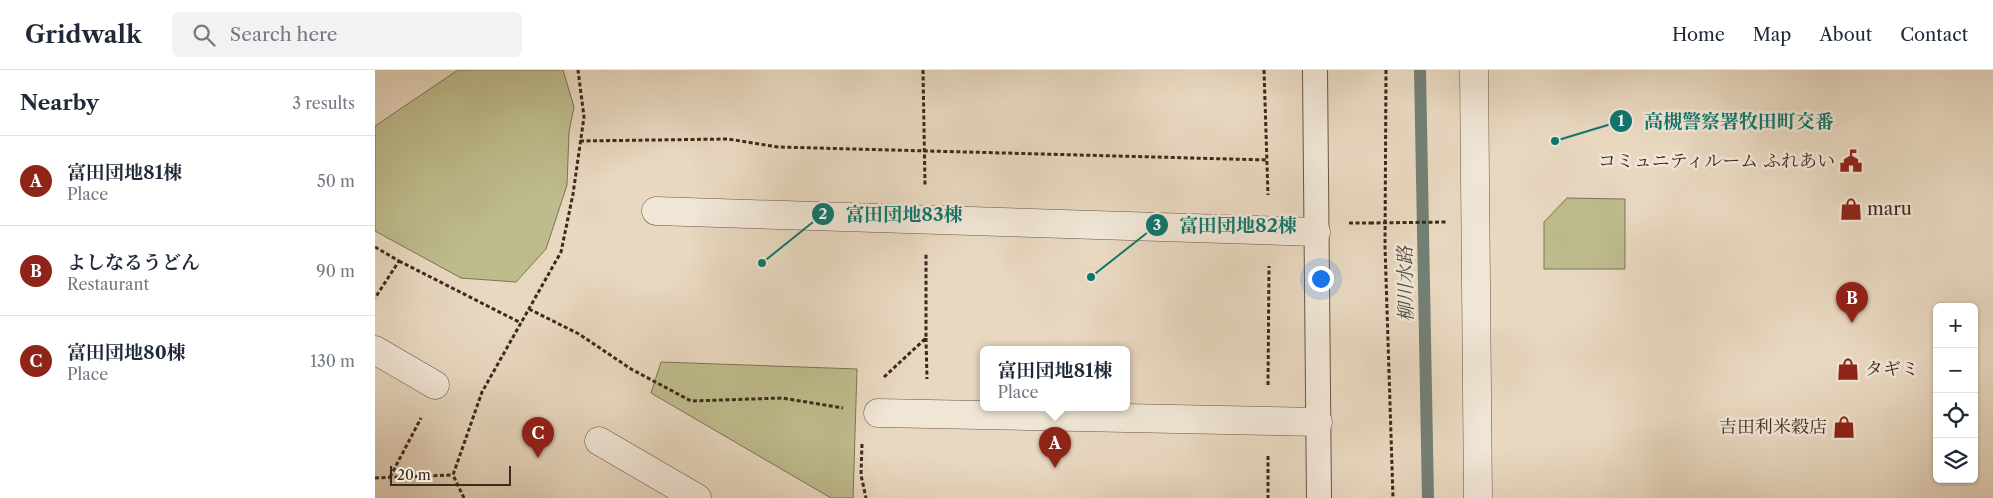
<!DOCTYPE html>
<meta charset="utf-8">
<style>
:root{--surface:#fff;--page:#f2f2f3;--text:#1f2937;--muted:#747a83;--line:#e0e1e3;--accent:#8f2418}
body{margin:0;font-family:"Libre Caslon Text","Noto Serif JP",serif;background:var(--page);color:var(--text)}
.controls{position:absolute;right:15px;bottom:15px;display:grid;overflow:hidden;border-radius:8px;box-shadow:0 1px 4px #0004}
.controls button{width:45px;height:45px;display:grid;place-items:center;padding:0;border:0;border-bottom:1px solid var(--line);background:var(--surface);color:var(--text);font:25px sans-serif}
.scale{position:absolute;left:15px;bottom:12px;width:121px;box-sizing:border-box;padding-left:5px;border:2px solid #3e291e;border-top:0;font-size:14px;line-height:18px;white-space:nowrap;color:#3e291e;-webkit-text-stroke:4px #f0e6d6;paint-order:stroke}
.you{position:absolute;left:945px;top:208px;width:18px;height:18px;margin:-12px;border:4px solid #fff;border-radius:50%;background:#1a73e8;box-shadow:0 0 0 8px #1a73e833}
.badge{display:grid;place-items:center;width:32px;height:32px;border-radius:50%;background:var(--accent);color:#fff;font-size:16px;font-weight:700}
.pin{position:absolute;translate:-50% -41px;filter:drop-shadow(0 1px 2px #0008)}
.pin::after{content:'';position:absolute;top:26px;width:18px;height:15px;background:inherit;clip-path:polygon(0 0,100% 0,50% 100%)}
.popup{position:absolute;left:605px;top:276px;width:150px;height:65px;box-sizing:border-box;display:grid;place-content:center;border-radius:8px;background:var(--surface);filter:drop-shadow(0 1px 4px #0005);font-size:16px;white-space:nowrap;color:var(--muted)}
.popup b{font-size:19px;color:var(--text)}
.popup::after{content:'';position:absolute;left:50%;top:100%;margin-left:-10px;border:10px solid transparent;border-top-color:var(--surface)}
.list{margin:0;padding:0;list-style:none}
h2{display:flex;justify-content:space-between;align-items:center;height:65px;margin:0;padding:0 20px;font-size:21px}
h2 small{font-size:16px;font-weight:400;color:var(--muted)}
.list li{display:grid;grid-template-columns:32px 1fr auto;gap:15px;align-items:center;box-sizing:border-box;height:90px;padding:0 20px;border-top:1px solid var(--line)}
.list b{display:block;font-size:19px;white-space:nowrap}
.list p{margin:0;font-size:16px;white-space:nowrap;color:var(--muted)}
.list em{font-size:16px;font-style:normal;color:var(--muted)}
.icon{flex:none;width:28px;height:28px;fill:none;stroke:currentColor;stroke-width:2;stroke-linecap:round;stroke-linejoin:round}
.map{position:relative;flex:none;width:1618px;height:428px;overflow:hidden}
header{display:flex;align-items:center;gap:30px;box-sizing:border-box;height:70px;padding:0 25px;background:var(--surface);border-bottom:1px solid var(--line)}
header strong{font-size:24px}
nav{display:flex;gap:28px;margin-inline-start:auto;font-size:18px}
.search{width:350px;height:45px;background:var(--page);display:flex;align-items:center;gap:12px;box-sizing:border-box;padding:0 18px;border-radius:8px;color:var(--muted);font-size:19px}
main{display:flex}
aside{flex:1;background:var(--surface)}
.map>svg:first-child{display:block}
.green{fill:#bebc8d;stroke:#7e7256}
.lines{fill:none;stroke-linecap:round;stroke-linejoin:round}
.stream{stroke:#738075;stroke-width:12}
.lane-casing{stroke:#685546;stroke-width:26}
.street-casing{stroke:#685546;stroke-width:29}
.path{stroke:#3e291e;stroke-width:3;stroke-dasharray:4 2.5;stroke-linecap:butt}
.lane{stroke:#f0e6d6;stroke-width:24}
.street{stroke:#f0e6d6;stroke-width:28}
.path-bridge{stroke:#3e291e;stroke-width:3;stroke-dasharray:4 2.5;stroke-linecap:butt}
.labels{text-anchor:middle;stroke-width:5;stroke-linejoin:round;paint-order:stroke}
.poi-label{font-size:18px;fill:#3e291e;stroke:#f0e6d6;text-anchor:end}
.water-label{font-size:19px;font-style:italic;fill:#544d42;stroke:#f0e6d6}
.leader{fill:none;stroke:#0f766e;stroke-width:2}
.callout-dot{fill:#0f766e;stroke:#f0e6d6;stroke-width:2}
.mark-label{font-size:15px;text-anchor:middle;font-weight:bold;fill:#fff}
.callout-label{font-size:19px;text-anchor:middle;font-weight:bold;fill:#0f766e;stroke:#f0e6d6;stroke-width:5;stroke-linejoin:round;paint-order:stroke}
</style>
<header>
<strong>Gridwalk</strong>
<div class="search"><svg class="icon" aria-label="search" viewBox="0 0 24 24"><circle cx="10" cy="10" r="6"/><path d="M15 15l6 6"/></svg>Search here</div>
<nav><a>Home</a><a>Map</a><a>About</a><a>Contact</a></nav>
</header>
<main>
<aside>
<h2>Nearby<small>3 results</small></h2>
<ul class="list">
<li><span class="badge">A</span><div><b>富田団地81棟</b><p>Place</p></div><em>50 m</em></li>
<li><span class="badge">B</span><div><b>よしなるうどん</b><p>Restaurant</p></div><em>90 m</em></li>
<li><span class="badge">C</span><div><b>富田団地80棟</b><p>Place</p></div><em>130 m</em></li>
</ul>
</aside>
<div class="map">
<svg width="1618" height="428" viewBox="0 0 1618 428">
<rect width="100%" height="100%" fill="#e8d8c0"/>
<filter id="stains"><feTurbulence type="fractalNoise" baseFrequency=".004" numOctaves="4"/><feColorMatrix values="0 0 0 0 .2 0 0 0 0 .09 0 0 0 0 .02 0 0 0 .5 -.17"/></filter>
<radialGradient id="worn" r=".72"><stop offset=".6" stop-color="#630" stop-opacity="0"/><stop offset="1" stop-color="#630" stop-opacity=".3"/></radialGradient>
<path class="green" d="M83,0h105l11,37 -5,25 -2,53 -21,64 -30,33 -55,-4 -86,-47v-105z
M1192,128l58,1v70h-81v-47z
M286,292l196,7 -4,129h-22l-180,-105z"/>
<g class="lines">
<path class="stream" d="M1045,0l8,428"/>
<defs>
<path id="lane" d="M940,0l4,428"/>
<path id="street" d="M1099,0l4,428
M281,141l660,21
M0,280l60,35
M503,343l440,9
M224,371l98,57"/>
</defs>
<use href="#lane" class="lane-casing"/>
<use href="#street" class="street-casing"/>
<path class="path" d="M548,0l2,115
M889,0l4,125
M1011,0l-1,176 8,252
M205,71l148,-2 50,8 489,13
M974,153h21
M0,177l24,14 -24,37
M24,191l122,62
M154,239l50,25 52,35 60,32 91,-3 61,10
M551,268l1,41
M509,307l42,-39v-84
M893,315l1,-119
M487,374l-1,31 5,23
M893,386v42
M15,407l31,-59
M0,408l78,-3
M89,428l-11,-23 29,-83 79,-140 12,-58 11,-77 -6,-47"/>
<use href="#lane" class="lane"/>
<use href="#street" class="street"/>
<path class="path-bridge" d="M995,153l78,-1"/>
</g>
<defs>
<symbol id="civic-bare" viewBox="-9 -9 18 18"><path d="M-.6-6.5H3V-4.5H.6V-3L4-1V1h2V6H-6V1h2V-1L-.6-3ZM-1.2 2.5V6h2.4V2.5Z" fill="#8f2418" stroke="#f0e6d6" stroke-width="2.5" paint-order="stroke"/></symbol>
<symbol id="shop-bare" viewBox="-9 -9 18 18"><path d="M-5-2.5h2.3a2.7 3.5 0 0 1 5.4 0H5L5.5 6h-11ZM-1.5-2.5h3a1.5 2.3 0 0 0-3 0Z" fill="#8f2418" stroke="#f0e6d6" stroke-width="2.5" paint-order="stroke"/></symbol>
</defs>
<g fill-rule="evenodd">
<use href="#civic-bare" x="1460" y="75" width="32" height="32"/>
<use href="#shop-bare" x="1460" y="123" width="32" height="32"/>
<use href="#shop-bare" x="1457" y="283" width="32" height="32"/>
<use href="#shop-bare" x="1453" y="341" width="32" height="32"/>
</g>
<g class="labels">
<g class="poi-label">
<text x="1460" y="97">コミュニティルーム ふれあい</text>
<text x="1492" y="145" text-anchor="start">maru</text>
<text x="1490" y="305" text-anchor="start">タギミ</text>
<text x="1452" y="363">吉田利米穀店</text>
</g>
<g class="water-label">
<text transform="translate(1030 214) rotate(-91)" y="7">柳川水路</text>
</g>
</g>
<path class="leader" d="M1180 71L1246 51M387 193L448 144M716 207L782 155"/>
<g class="callout-dot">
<circle cx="1180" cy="71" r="5"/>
<circle cx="387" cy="193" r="5"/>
<circle cx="716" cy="207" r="5"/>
<circle cx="1246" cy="51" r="12"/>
<circle cx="448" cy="144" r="12"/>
<circle cx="782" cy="155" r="12"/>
</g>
<g class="mark-label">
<text x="1246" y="56">1</text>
<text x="448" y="149">2</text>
<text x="782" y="160">3</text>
</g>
<g class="callout-label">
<text x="1364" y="58">高槻警察署牧田町交番</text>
<text x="529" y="151">富田団地83棟</text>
<text x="863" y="162">富田団地82棟</text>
</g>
<rect width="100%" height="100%" filter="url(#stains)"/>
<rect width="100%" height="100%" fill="url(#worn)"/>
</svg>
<div class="controls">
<button>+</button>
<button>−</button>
<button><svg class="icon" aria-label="locate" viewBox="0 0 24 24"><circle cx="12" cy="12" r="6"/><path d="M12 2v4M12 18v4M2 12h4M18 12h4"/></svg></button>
<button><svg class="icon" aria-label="layers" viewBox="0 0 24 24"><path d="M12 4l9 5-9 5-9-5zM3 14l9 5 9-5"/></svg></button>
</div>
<div class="scale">20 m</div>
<div class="you"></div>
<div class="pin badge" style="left:680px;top:398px">A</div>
<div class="popup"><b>富田団地81棟</b>Place</div>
<div class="pin badge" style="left:1477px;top:253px">B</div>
<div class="pin badge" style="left:163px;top:388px">C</div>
</div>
</main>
